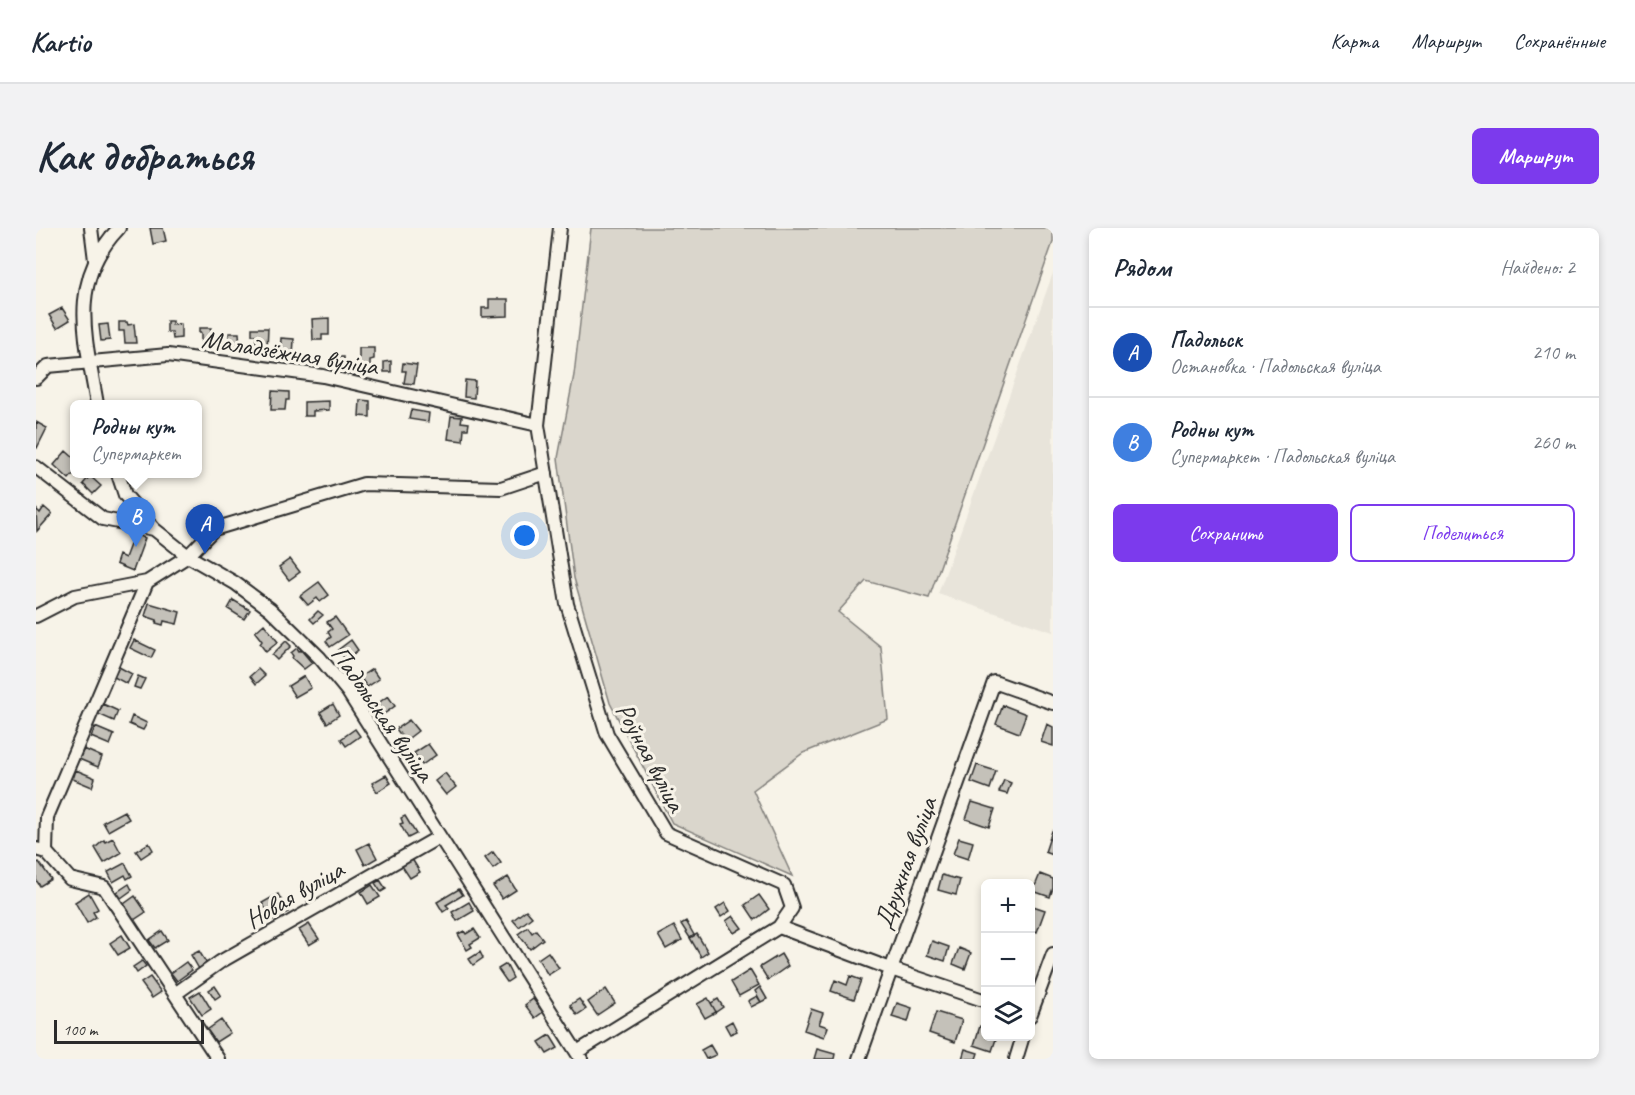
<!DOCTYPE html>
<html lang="ru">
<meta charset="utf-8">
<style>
:root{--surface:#fff;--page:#f2f2f3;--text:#1f2937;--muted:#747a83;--line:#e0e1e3;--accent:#7c3aed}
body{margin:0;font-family:Caveat,sans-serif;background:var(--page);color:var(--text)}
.controls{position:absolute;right:18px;bottom:18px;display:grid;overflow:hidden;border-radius:9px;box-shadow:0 3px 9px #0003}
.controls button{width:54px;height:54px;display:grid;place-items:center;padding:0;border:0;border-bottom:2px solid var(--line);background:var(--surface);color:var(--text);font:30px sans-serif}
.scale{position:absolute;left:18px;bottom:15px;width:150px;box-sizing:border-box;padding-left:6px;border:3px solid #2b2b2b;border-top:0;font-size:16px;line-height:21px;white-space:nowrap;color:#2b2b2b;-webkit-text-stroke:4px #f7f3e8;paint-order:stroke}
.you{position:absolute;left:489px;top:308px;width:21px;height:21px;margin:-15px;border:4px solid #fff;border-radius:50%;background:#1a73e8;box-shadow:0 0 0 9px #1a73e833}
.badge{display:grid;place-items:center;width:39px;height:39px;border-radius:50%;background:var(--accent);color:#fff;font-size:20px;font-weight:700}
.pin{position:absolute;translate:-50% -50px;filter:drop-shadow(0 2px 3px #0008)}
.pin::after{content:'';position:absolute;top:32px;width:21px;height:18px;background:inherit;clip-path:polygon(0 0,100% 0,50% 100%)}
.popup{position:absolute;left:34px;top:172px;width:132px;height:78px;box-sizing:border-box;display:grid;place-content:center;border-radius:9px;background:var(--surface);filter:drop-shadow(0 2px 4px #0005);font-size:20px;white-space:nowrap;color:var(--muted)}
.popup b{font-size:22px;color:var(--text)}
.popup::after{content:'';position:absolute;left:50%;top:100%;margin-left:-12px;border:12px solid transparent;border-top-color:var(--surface)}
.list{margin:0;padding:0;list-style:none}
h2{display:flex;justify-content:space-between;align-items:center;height:78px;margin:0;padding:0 24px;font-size:26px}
h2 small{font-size:20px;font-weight:400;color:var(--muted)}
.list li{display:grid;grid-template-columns:39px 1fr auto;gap:18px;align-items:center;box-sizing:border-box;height:90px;padding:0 24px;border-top:2px solid var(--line)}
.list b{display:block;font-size:22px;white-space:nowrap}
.list p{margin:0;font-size:20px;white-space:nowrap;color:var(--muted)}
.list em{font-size:20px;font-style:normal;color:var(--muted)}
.actions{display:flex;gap:12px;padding:18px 24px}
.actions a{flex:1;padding:14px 0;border:2px solid var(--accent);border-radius:9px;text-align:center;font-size:21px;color:var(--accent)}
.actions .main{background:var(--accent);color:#fff}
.icon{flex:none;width:33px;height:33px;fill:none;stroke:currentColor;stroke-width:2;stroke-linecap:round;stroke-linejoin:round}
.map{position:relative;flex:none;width:1017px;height:831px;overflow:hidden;border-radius:9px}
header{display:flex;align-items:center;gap:36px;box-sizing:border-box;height:84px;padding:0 30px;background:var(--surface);border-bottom:2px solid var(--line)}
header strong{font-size:28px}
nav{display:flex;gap:33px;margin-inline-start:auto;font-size:21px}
.intro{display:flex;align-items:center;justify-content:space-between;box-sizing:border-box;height:144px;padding:0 36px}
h1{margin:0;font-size:42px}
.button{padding:15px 27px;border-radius:9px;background:var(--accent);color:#fff;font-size:21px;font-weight:700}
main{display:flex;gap:36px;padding:0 36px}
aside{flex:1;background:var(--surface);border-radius:9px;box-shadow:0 3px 9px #0003}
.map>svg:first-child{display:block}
.built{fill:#e8e4da}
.green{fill:#dad6cc;stroke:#82807c;stroke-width:1.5}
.building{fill:#c4c1b9;stroke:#2b2b2b;stroke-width:1.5}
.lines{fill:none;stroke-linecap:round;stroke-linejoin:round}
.street-casing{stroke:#2b2b2b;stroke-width:16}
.street{stroke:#f7f3e8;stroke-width:12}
.labels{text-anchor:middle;stroke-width:6;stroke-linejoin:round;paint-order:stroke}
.street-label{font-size:26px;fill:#2b2b2b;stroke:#f7f3e8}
</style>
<header>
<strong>Kartio</strong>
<nav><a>Карта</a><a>Маршрут</a><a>Сохранённые</a></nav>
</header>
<div class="intro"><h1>Как добраться</h1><a class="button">Маршрут</a></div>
<main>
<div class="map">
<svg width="1017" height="831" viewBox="0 0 1017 831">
<rect width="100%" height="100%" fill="#f7f3e8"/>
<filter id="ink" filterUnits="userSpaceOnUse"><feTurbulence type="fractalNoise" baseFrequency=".0167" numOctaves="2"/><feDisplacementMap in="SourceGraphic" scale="12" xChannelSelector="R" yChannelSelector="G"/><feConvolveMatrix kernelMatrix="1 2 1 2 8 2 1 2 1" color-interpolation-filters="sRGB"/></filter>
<g filter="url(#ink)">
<path class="built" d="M1017,45v359l-115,-38z"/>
<path class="green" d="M555,0h462v14l-124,356 -63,-17 -28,31 43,35 7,72 -85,34 -50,37 39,86 -120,-53 -62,-120 -36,-125 -16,-120 16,-83z"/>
<path class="building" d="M114,0h13l3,13 -13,3z
M453,71h19v17l-26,1v-9h7z
M26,80l8,12 -13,8 -8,-13z
M293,90v17h-7v5h-9l-1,-21z
M131,93h5v4l9,-1v14l-8,1 -1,-7h-5z
M83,94h8l1,3 6,-1 2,19h-11l-1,-12h-5z
M72,96l2,16 -9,1 -2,-16z
M163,100h12v19h-10v-14h-2z
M216,100h16l-1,22 -12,-1 1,-14h-4z
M193,105h10l1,14 -10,1z
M245,110l13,1 -1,18 -13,-1z
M323,120h15v11l-4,1v8h-11z
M300,129h8v12h-8z
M355,133v11h-7v-10z
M367,135l14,2 -3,19 -10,-1 2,-12h-4z
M429,152l10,1 -1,17 -10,-1z
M236,163l17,1v8h-3l-1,10h-14z
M324,172l10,1v16l-11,-1z
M293,173v9l-16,1v5h-9v-14z
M375,182l18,3 -1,9 -19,-3z
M415,188l11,1 -1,5 8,1 -1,6h-4l-1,12 -15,-2z
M0,194l11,6 -10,20 -1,-1z
M30,223l9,8v13l-6,7 -15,-14z
M54,248l11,10 -8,8 -10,-10z
M8,279l8,7 -15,17 -1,-22 4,4z
M98,306l11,4 -12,33 -17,-7 3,-9 6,3z
M254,331l10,13 -11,8 -10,-13z
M283,354l10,13 -9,7 -3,-4 -9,7 -8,-9z
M197,372l17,10 -6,9 -16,-10z
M113,375l31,9 -3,12 -13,-3 -1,4 -7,-2 1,-3 -12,-4z
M282,383l5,4 -9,8 -4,-4z
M299,389l13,18 -18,12 -4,-6 5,-4 -3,-5 4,-3 -5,-7z
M228,396l14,18 -12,10 -6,-8 2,-3 -7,-9z
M98,412l21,10 -4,8 -21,-10z
M315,412l7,10 -12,10 -8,-10z
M250,413l5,5 -14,14 -5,-5z
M261,420l2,3 2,-1 11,13 -8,6 -12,-11 1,-2 -2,-3z
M83,439l13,7 -5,10 -13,-7z
M222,441l7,7 -9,8 -6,-8z
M336,441l7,10 -12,8 -7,-10z
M102,448l7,3 -5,10 -6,-2z
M268,448l7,12 -16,9 -7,-11z
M352,468l7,10 -11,8 -7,-10z
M67,476l15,7 -4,10 -16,-7z
M297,476l6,11 -12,8 -7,-11z
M967,477l23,9 -7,19 -23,-9z
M96,488l15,7 -4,7 -14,-6z
M373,492l9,11 -13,10 -9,-12z
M1011,496l6,3v19l-12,-4z
M59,499l19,8 -4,10 -19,-8z
M319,501l5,7 -14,10 -5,-7z
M392,516l8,11 -14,10 -8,-12z
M48,521l18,8 -4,10 -19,-8z
M941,537l19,6 -6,18 -19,-7z
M40,542l19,8 -3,9 -19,-8z
M409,545l11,14 -10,8 -11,-14z
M350,547l5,8 -14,9 -5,-9z
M968,552l7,3 -4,11 -8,-2z
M936,574l23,7 -6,18 -23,-8z
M88,583l5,8 -21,12 -5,-9z
M369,588l11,18 -8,4 -8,-14 3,-1 -2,-5z
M1016,603l1,1v23l-8,-3z
M77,610l8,15 -17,10 -9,-15 9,-8 1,2z
M923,610l14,4 -5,17 -15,-5z
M113,615l4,7 -12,8 -5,-7z
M333,615l8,15 -12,7 -8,-16z
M457,624l8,11 -8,6 -8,-11z
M376,631l8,13 -10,6 -8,-12z
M3,634l12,17 -11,7 -4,-6v-16z
M89,635l7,13 -5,3 -2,-4 -12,7 -5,-10z
M1004,646l13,5v9l-3,9 -17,-6z
M906,647l18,5 -4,15 -18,-5z
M472,649l8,13 -14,9 -9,-13z
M344,652l6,9 -5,3 -6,-9z
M93,656l3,6 -11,8 -4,-6z
M336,657l8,12 -12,7 -7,-12z
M423,661l4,6 -17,10 3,3 -6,4 -6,-10z
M274,663l6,9 -7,4 -5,-9z
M53,665l9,16 -5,3 3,5 -9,6 -12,-21z
M242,666l10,18 -16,8 -10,-17z
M723,667l10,14 -14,11 -10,-15z
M99,668l11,16 -12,8 -10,-16z
M433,674l5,9 -17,10 -5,-9z
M689,675l5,8 -9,6 -5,-8z
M994,677l15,5 -8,22 -7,-3z
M490,682l6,7 -13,10 -6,-7z
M697,688l9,12 -8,5 -8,-12z
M650,693l8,14 -4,3 -9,-14z
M273,696l10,15 -10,6 -10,-15z
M638,698l8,14 -16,9 -8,-14z
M492,699l4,6 4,-3 7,9 -13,10 -12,-15z
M438,701l6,9 -10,6 2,3 -5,3 -9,-16 6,-3 2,3z
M126,703l6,9 -13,8 -6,-8z
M661,706l11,18 -7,5 -11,-19z
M86,707l8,13 -12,7 -8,-12z
M896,713l17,6 -4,14 -18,-6z
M923,720l12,5 -6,16 -12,-5z
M163,723l8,13 -8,5 -8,-14z
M444,724l3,6 -10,7 -4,-6z
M512,724l11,16 -11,7 -10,-16z
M745,726l7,12 -20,14 -8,-13z
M106,733l4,5 -9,7 -4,-6z
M150,734l6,8 -15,11 -6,-8z
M470,736l7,14 -6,4 -9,-13z
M714,742l9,15 -20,11 -8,-14z
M814,748l11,4 -7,19 -23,-8 4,-11 12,5z
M114,749l11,15 -9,6 -11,-15z
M179,758l6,9 -6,4 -6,-9z
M724,759l7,12 -6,3 -6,-11z
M570,761l9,14 -18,12 -9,-13z
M164,763l11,18 -9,6 -12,-18z
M721,768l4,6 -10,5 -3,-6z
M672,770l8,14 -11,6 -8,-14z
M497,771l10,13 -8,6 -10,-13z
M543,771l7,10 -9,6 -7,-10z
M682,771l5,8 -7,5 -5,-9z
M861,775l15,5 -4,14 -16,-5z
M775,781l12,4 -4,11 9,3 -4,10 -20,-7z
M900,784l26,8 -7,22 -26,-9z
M185,792l9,13 -14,9 -9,-12z
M696,793l5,10 -7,3 -5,-9z
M944,798l6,2v8h11l-5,15 -18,-6z
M514,807l8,13 -11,6 -8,-12z
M674,817l6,10 -10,4 -5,-9z
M781,821l18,5 -1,5h-20z
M929,821l13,4 -2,6h-14z"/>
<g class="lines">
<defs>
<path id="street" d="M55,0l4,32
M524,0l-22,197 29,179 40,130 59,99 118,52 8,23 -13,19 -202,125
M0,150l12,-12 120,-11 155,21 215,49
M61,176c-11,-65 -30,-122 22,-176
M0,239l67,52 51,10 34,27 47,27 35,26 50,49 28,34 233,367
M82,246l7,21 29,34
M0,388l39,-20 72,-14
M0,621l10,3 24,27 34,8 114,172
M10,624l1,-35 100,-235 41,-26 26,-27 150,-45 137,4 45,-15
M743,699l112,42 95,32
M139,766l45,-32 219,-125
M994,788l23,-62
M823,831l135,-377 59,21
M980,831l7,-23"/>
</defs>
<use href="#street" class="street-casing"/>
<use href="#street" class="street"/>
</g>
</g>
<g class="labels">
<g class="street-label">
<text transform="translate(254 124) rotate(9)" y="9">Маладзёжная вуліца</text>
<text transform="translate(347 485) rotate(55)" y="9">Падольская вуліца</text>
<text transform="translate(615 529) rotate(62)" y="9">Роўная вуліца</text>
<text transform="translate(869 635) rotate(-70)" y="9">Дружная вуліца</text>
<text transform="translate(258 666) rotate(-30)" y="9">Новая вуліца</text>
</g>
</g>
</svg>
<div class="controls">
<button>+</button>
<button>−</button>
<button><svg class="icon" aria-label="layers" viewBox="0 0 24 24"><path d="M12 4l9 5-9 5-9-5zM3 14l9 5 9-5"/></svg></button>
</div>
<div class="scale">100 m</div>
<div class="you"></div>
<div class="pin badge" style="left:169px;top:326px;background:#1a4fb4">A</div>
<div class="pin badge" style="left:100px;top:319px;background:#3f7fe0">B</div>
<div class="popup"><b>Родны кут</b>Супермаркет</div>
</div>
<aside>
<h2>Рядом<small>Найдено: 2</small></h2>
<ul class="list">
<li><span class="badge" style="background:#1a4fb4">A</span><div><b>Падольск</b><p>Остановка · Падольская вуліца</p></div><em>210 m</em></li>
<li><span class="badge" style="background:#3f7fe0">B</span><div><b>Родны кут</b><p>Супермаркет · Падольская вуліца</p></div><em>260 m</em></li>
</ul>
<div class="actions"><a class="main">Сохранить</a><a>Поделиться</a></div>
</aside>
</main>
